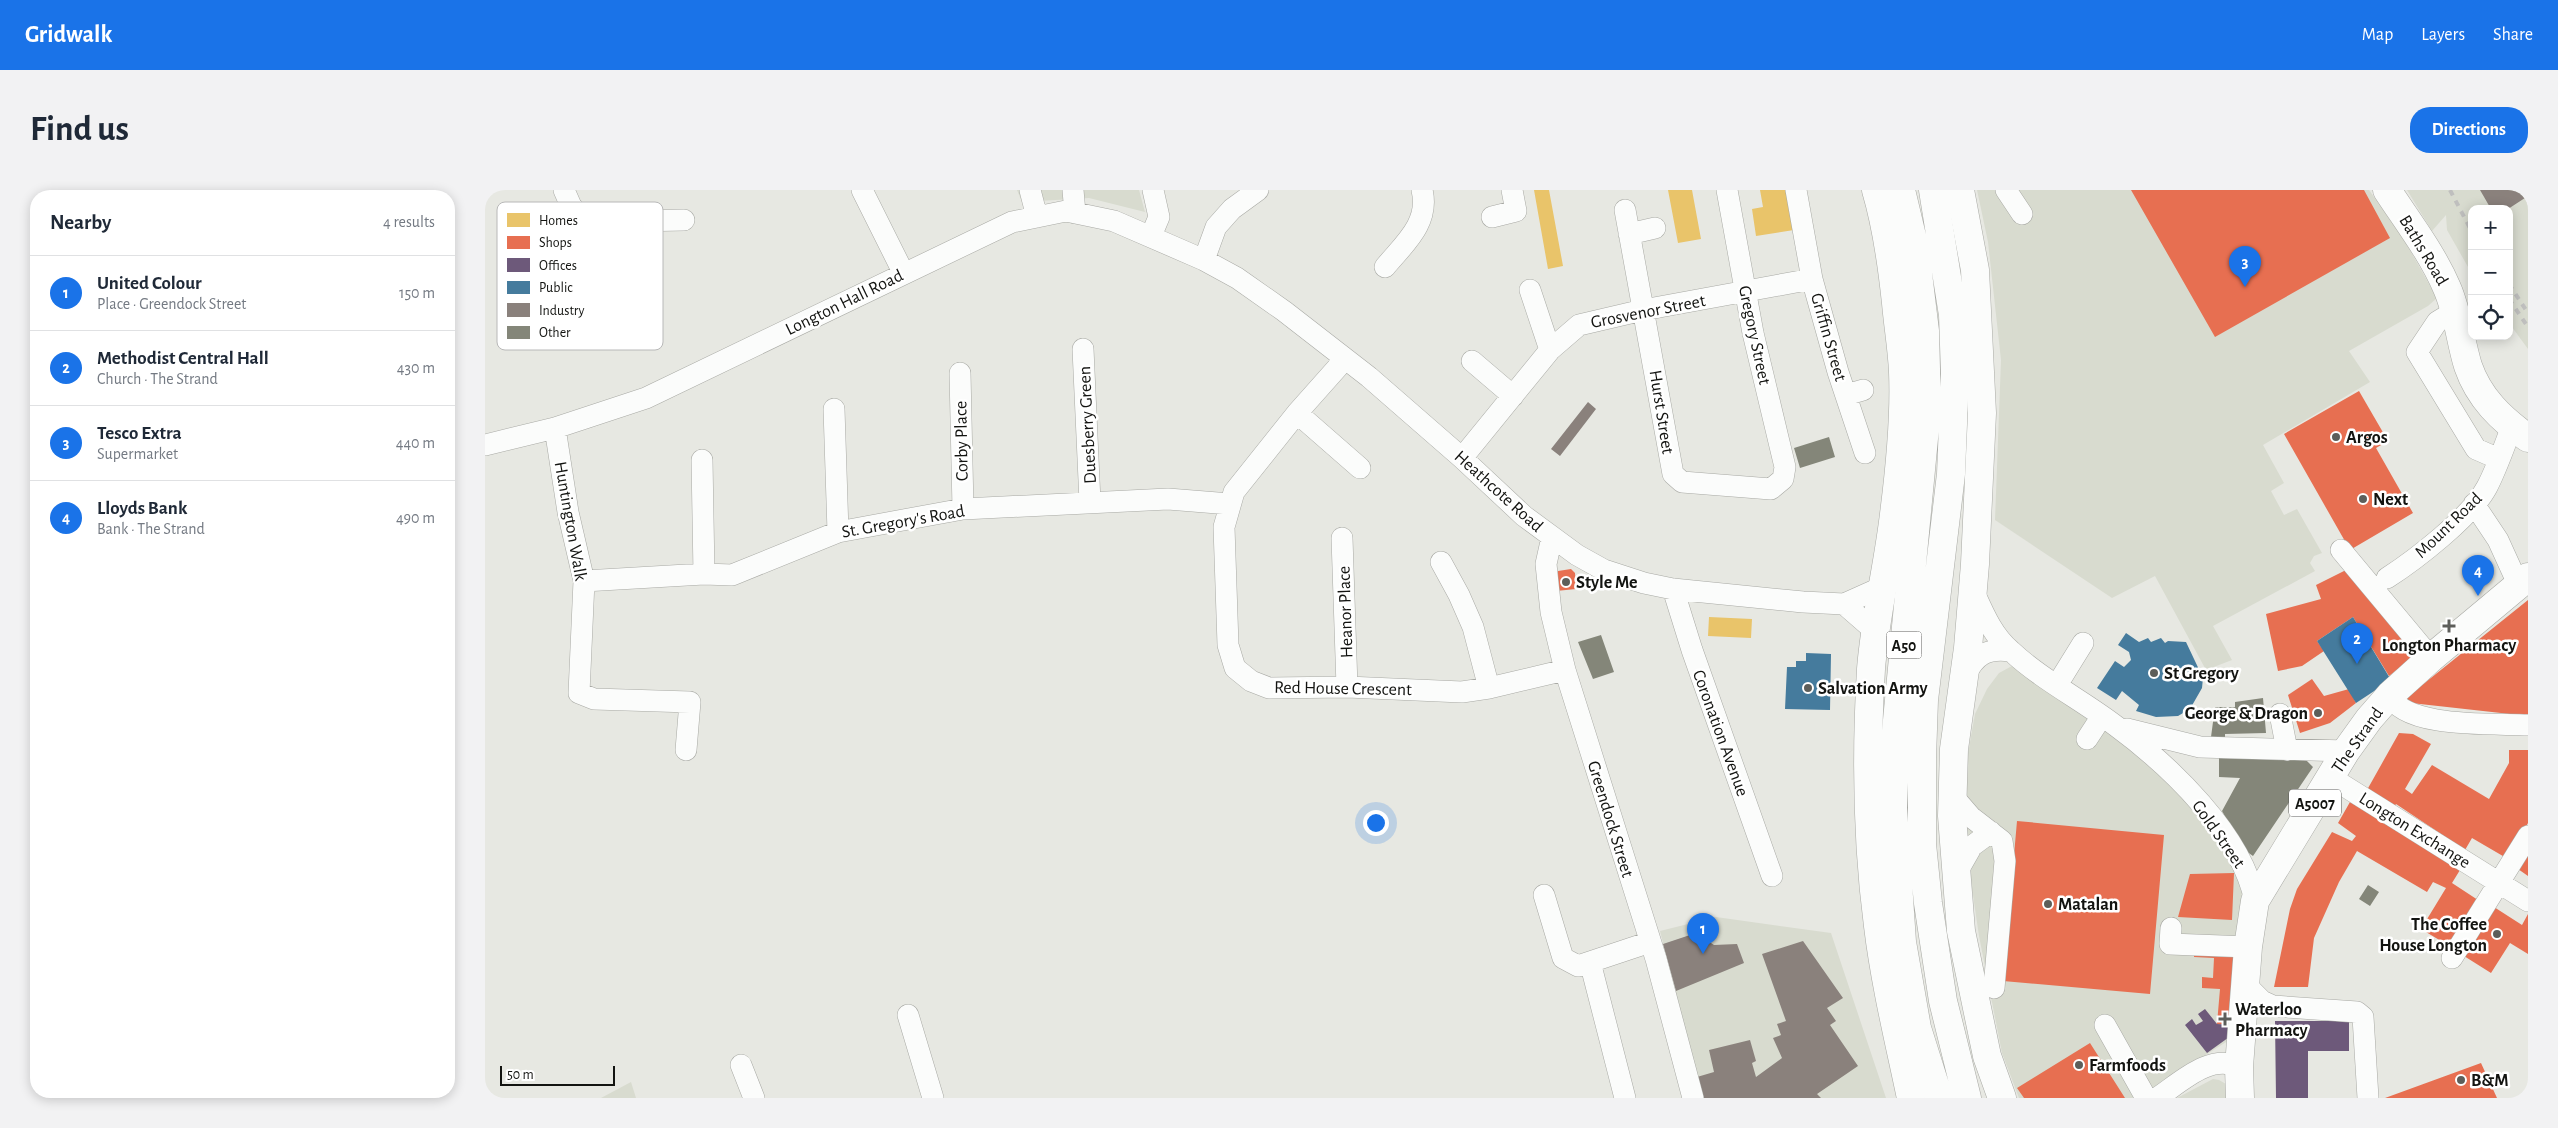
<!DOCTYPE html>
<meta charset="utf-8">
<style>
:root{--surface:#fff;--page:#f2f2f3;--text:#1f2937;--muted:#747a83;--line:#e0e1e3;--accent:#1a73e8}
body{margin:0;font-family:"Alegreya Sans",sans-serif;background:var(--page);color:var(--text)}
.controls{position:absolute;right:15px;top:15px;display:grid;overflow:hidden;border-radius:10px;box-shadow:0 2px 12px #0003}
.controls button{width:45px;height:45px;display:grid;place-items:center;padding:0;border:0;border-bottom:1px solid var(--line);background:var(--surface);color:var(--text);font:25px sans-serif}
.scale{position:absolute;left:15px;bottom:12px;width:115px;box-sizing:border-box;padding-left:5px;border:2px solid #131411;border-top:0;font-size:14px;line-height:18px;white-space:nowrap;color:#131411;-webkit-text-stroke:4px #fff;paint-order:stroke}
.you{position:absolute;left:890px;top:632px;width:18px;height:18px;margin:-12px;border:4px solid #fff;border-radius:50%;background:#1a73e8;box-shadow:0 0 0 8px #1a73e833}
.badge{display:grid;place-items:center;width:32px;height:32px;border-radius:50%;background:var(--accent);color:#fff;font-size:16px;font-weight:700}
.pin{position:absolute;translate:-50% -41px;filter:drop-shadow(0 1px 2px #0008)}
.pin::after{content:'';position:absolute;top:26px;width:18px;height:15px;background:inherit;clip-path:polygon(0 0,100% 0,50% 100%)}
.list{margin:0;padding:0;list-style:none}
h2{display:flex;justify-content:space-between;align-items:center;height:65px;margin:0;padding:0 20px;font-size:21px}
h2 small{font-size:16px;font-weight:400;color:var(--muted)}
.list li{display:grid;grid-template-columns:32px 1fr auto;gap:15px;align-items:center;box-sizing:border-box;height:75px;padding:0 20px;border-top:1px solid var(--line)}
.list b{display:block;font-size:19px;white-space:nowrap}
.list p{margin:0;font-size:16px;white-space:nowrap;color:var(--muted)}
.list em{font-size:16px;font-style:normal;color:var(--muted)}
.icon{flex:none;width:28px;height:28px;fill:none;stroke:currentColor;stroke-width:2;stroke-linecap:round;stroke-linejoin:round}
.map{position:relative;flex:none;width:2043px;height:908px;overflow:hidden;border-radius:20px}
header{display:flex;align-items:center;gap:30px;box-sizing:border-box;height:70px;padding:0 25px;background:var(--accent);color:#fff}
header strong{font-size:24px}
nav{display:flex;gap:28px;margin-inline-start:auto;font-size:18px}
.intro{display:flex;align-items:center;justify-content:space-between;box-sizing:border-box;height:120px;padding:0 30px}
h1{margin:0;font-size:35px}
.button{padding:12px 22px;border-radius:20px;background:var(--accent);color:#fff;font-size:18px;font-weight:700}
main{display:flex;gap:30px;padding:0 30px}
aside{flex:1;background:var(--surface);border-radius:20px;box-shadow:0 2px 12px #0003}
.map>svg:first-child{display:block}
.built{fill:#d8dbcf}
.homes{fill:#e9c46a}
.shops{fill:#e76f51}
.offices{fill:#6d597a}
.public{fill:#457b9d}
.industry{fill:#8a817c}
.building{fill:#848679}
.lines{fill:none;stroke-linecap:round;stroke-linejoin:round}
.minor-casing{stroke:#a8a9a4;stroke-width:22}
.major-casing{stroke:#a8a9a4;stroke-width:29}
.highway-casing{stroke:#a8a9a4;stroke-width:29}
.minor{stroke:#fbfcfb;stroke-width:21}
.major{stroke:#fbfcfb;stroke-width:28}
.highway{stroke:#fbfcfb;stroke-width:28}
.rail{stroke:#bfbfbe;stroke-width:4;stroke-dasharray:6 6;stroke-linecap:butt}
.poi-dot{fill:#5d5e5a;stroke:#fff;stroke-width:2}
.labels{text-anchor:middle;stroke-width:5;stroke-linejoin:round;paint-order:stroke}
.shield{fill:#fff;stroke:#5a5a58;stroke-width:1}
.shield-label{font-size:16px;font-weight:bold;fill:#131411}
.street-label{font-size:18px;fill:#131411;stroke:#fff}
.poi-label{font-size:18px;font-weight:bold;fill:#131411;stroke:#fff;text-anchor:start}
.key{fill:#fff;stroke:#b8b8b8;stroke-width:1}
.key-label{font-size:14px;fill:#131411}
</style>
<header>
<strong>Gridwalk</strong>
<nav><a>Map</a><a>Layers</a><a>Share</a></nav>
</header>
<div class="intro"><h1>Find us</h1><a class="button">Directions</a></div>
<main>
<aside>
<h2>Nearby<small>4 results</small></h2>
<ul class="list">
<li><span class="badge">1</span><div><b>United Colour</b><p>Place · Greendock Street</p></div><em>150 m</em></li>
<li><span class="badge">2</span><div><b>Methodist Central Hall</b><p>Church · The Strand</p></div><em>430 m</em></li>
<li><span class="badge">3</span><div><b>Tesco Extra</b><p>Supermarket</p></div><em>440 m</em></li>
<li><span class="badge">4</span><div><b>Lloyds Bank</b><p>Bank · The Strand</p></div><em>490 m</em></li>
</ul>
</aside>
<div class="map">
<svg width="2043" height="908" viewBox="0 0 2043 908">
<rect width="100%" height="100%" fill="#e7e8e2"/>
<path class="built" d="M532,0h122l6,22 -56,-14 -67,4z
M1492,0h392l34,48 34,60 -9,8 -79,45 21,31 -107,63 21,38 -13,8 13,24 13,-6 25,44 -8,3 -4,7 5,8 -102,55 19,34 -26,10 -51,-94 -43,22 -117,-78 6,-160 -13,-118z
M1922,0h121v159l-19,-26v-114h-37v65l-25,-44 -1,-15 -14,16z
M1527,476l126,88 49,47 41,53 15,31 -9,152 -96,61h-119l-17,-45 -23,-117 -9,-61 -7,-94 12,-67 12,-25 12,-16z
M1231,727l115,16 55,165h-183l-43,-167z
M1728,889l6,1 14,8 1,10h-57z
M146,892l5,16h-35z"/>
<path class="homes" d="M1049,0h15l14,76 -15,3z
M1183,0h24l9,49 -23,4z
M1275,0h27l7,40 -38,6 -4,-27 11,-2z
M1224,427l43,2 -1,19 -43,-2z"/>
<path class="shops" d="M1646,0h233l26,48 -175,99z
M1874,201l29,50 -12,7 37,65 -63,37 -66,-116z
M1086,379l4,4 1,16 -20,2 -1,-16 3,-4z
M1861,380l71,84 -28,22 -36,-59 -36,24 7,10 -22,15 -24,5 -12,-57 55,-15 -5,-14z
M2043,410v116l-117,-13 -5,-5z
M1827,489l12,17 25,-7 7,14 -26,20 -30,10 -12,-38z
M1914,543l14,1 18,10 -26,45 7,5 20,-29 57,34 20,-36v-13h19v73l-20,36 -36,-21 -7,12 -69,-46 -2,3 -27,-17z
M1865,612l110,68 -8,13 29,19 -30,45 -30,-18 25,-41 -13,-6 -6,10 -70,-41 -18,31 -25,56 -6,49h-34l16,-78 7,-20 35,-57 20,9 4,-5 -18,-13z
M1532,631l147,14 -14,159 -147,-13z
M2043,663v23l-10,-7z
M1749,683l-2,47 -54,-3 12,-43z
M2009,717l28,18 6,-11v40l-18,-11 -19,30 -27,-17z
M1709,757l44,3 -5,75 -16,-1 3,-35 -18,-1v-11l11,1 1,-20 -20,-1z
M1605,853l35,55h-101l-7,-10z
M1996,873l16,35h-112z"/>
<path class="offices" d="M1720,819l12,15 16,1 -1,10 -25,18 -22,-28 7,-6 4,6 7,-4 -5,-7z
M1790,831h74v30h-41v47h-32z"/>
<path class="public" d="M1868,427l38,63 -35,23 -39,-62z
M1641,443l13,9 9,-4 3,4 10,-4 4,5 3,-2 18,1 17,36 -1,10 -12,21 -12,7 -22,1 -20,-6 3,-6 -17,-14 -6,9 -19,-12 18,-27 9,6 7,-7 -2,-8 -11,-7z
M1321,463l25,1 -1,56 -45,-1 2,-42h9v-6h10z"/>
<path class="industry" d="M1995,0h48v6l-20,13h-17z
M1103,212l8,7 -36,47 -9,-7z
M1211,743l18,12 23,-1 7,19 -68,28 -13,-47z
M1318,751l40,57 -16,10 9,13 -6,4 28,41 -41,28 4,4h-118l-6,-21 17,-5 -5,-22 41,-10 6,21 -4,2 4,14 26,-19 -9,-20 8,-3 -4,-11 9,-3 -24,-67z"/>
<path class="building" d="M1344,247l6,20 -35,11 -6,-20z
M1116,445l13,37 -21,7 -15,-37z
M1778,508l3,35 -41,1v4l-14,-1 4,-30h20v-5z
M1734,568l86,1 8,8 -60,89 -10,-7 -21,-38 18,-33 -21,-1z
M1883,695l11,7 -9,14 -11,-7z"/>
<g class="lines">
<defs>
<path id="minor" d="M79,0l7,16 15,16 98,-2
M377,0l41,82
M545,0l7,27
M588,0l2,23
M1311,0l16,89 26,93 27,81
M1521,0l16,24
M1140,20l48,264 9,8 89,7 12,-10 2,-12 -32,-134 -26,-143
M1007,27l24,-6 -4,-21
M1144,44l26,-6
M666,46l8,-19 -6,-27
M719,70l12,-33 16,-18 26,-19
M900,77c19,-23 45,-44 37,-77
M1045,100l20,60
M1970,121l-18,11 -20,30 59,97 23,10
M598,159l7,153
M860,169l-48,54 -63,79 -10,35 4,118 7,23 16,13 18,7 78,-1 115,5 27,-4 76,-18
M987,171l41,35
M475,183l3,136
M1361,205l17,-5
M349,219l4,123
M812,223l63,55
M70,238l13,84 16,69 -5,112 15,6 96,3 -4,48
M0,255l70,-17 91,-30 366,-176 54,-11 48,10 90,39 33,18 47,33 85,66 93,81 62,58 53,39 27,15 40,13 29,6 130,13 41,2 38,-17
M977,268l88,-108 29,-25 64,-15 169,-31
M217,270l2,114
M1989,314l24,36 20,44
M1067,347l-6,27 5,48 14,58 91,289 37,139
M857,348l5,149
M1856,360l90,108
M956,372l18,33 14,32 16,61
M1902,388c28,-18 84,-61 100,-91 10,-19 17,-40 25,-61
M99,391l120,-7 28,1 106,-43 125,-23 205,-10 62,5
M1188,399l19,61 80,226
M1488,400c10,22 19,45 38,61 31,29 71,49 105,75 53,39 126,108 139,175
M1359,414l31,27
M1480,485c11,-20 21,-27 45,-24
M1572,495l26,-42
M1905,505c14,34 105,28 138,30
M1795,524l7,36
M1642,539l73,18 146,4
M1602,549l15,-23
M1845,587l198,124
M1467,605l19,22 31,24 3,20 -11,127
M1471,684l16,-28 19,-14
M1059,705l19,63 15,8 72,-24
M1686,738l-1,16 78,3
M1967,768l76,-122
M1105,772l35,136
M1761,795l16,16 11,5 84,6 6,5 5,81
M423,825l25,83
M1620,835l41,73
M256,875l13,33
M1672,908c24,-16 53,-45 82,-31"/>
<path id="major" d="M1391,0c11,37 16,75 20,113 2,23 6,46 7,69 2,47 -3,95 -9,142 -6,52 -19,103 -23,155 -5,84 -4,173 7,257 7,58 21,115 33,172
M1475,0l15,80 7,143 -7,151 -7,84 -14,101 -2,67 9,115 26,125 15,42
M1902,0c21,32 45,63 60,98 11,25 13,52 21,78 11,32 33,53 60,72
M1755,908l-1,-31 9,-120 7,-46 91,-150 23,-32 21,-24 41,-37 97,-81"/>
<path id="highway" d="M1416,0l14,59 10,82 2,76 -31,324 -3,77 9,134 15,86 22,70
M1448,0l20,125 2,59 -4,100 -27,226 -2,58v86l6,59 15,98 24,97"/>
</defs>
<use href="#minor" class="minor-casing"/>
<use href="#major" class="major-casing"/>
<use href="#highway" class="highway-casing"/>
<use href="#minor" class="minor"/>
<use href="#major" class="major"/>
<use href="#highway" class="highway"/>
<path class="rail" d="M1965,0l22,42
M2024,94l19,29
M2024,109l19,28"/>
</g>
<g class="poi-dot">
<circle cx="1851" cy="247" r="5"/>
<circle cx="1878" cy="309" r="5"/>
<circle cx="1081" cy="392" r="5"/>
<path d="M1961.5 428.5h5v5h5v5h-5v5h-5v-5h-5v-5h5z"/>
<circle cx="1669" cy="483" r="5"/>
<circle cx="1323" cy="498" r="5"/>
<circle cx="1833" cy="523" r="5"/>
<circle cx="1563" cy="714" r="5"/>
<circle cx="2012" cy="744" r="5"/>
<path d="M1737.5 821.5h5v5h5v5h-5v5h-5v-5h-5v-5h5z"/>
<circle cx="1594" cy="875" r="5"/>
<circle cx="1976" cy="890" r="5"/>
</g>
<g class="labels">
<g class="shield">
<rect x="1401.5" y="441.5" width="35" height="27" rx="4"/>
<rect x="1804" y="599.5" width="52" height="27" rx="4"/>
</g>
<g class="shield-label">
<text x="1419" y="461">A50</text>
<text x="1830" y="619">A5007</text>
</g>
<g class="street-label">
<text transform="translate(1939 60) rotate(59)" y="6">Baths Road</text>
<text transform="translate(359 112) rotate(-26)" y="6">Longton Hall Road</text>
<text transform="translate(1163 121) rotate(-11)" y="6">Grosvenor Street</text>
<text transform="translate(1270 145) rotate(78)" y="6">Gregory Street</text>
<text transform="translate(1344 147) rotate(74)" y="6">Griffin Street</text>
<text transform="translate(1177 222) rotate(81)" y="6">Hurst Street</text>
<text transform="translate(602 235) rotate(-93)" y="6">Duesberry Green</text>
<text transform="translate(476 251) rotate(-91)" y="6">Corby Place</text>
<text transform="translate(1014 301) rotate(42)" y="6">Heathcote Road</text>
<text transform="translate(86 331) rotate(80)" y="6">Huntington Walk</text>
<text transform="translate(418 331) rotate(-10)" y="6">St. Gregory's Road</text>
<text transform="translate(1963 335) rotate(-44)" y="6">Mount Road</text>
<text transform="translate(860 422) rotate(-92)" y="6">Heanor Place</text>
<text transform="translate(858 498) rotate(1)" y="6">Red House Crescent</text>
<text transform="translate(1236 543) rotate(70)" y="6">Coronation Avenue</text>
<text transform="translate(1872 550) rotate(-55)" y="6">The Strand</text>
<text transform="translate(1126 629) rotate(73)" y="6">Greendock Street</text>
<text transform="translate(1930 640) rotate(32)" y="6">Longton Exchange</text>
<text transform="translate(1734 644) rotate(55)" y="6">Gold Street</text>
</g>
<g class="poi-label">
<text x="1861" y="253">Argos</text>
<text x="1888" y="315">Next</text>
<text x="1091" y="398">Style Me</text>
<text x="1964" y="461" text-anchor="middle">Longton Pharmacy</text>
<text x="1679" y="489">St Gregory</text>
<text x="1333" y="504">Salvation Army</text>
<text x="1823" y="529" text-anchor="end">George &amp; Dragon</text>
<text x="1573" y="720">Matalan</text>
<text x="2002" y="740" text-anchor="end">The Coffee<tspan x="2002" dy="21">House Longton</tspan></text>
<text x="1750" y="825">Waterloo<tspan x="1750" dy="21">Pharmacy</tspan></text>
<text x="1604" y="881">Farmfoods</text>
<text x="1986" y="896">B&amp;M</text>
</g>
</g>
<rect x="12" y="12" width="166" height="148" rx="8" class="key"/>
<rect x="22" y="23" width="23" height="14" fill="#e9c46a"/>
<rect x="22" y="46" width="23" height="13" fill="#e76f51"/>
<rect x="22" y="68" width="23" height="14" fill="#6d597a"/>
<rect x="22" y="91" width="23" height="13" fill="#457b9d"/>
<rect x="22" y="113" width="23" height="14" fill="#8a817c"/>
<rect x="22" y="136" width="23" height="13" fill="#848679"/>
<g class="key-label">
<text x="54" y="35">Homes</text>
<text x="54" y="57">Shops</text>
<text x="54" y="80">Offices</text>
<text x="54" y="102">Public</text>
<text x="54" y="125">Industry</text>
<text x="54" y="147">Other</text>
</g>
</svg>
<div class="controls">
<button>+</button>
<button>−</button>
<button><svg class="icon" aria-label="locate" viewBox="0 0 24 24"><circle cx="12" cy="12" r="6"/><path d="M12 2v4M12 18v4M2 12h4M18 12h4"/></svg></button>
</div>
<div class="scale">50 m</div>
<div class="you"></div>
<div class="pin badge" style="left:1218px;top:764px">1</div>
<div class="pin badge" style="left:1872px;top:474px">2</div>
<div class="pin badge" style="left:1760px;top:97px">3</div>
<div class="pin badge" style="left:1993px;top:406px">4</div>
</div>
</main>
